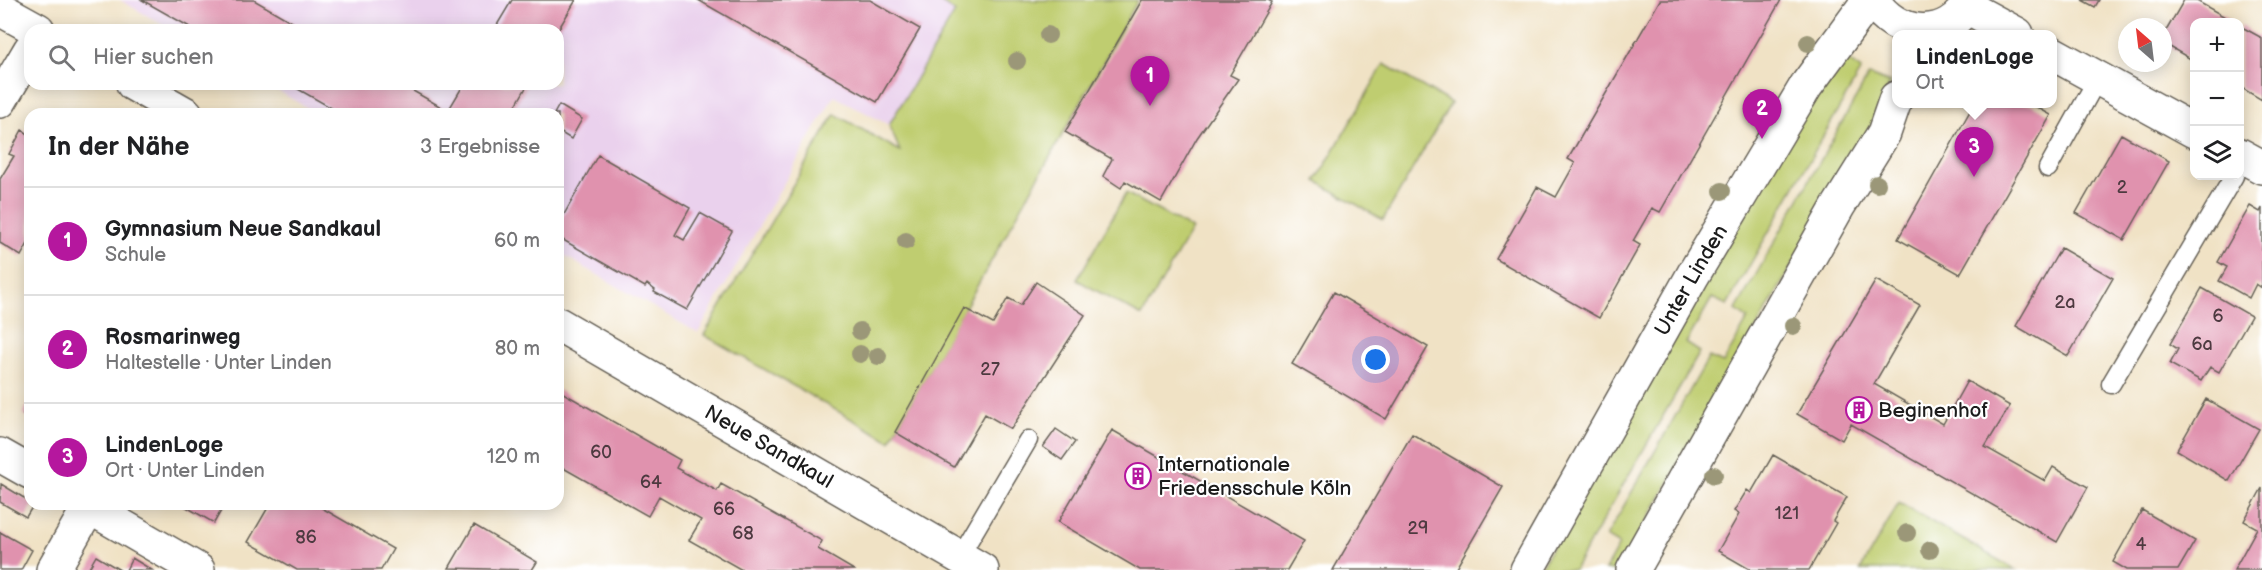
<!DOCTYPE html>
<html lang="de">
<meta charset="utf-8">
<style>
:root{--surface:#fff;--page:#f6f6f6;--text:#202124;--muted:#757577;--line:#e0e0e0;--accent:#b5179e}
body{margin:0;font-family:"Balsamiq Sans",sans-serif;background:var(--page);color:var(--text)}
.controls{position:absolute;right:18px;top:18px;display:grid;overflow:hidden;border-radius:12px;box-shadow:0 3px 15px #0003}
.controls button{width:54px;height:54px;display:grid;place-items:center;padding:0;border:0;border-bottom:2px solid var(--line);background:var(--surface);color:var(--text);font:30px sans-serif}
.compass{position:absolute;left:2118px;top:18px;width:54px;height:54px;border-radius:50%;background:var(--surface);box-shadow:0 3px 15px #0003;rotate:332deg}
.you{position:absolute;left:1376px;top:360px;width:21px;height:21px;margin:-15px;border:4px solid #fff;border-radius:50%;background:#1a73e8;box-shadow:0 0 0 9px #1a73e833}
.badge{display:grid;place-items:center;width:39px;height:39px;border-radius:50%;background:var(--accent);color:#fff;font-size:20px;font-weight:700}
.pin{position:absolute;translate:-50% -50px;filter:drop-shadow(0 2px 3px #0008)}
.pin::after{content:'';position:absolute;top:32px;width:21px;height:18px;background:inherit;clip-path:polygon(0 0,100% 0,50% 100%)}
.popup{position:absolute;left:1892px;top:30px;width:165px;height:78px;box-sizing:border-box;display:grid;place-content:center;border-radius:12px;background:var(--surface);filter:drop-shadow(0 2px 4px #0005);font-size:20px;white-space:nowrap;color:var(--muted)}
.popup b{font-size:22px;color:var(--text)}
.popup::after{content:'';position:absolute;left:50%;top:100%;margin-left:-12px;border:12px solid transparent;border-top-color:var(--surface)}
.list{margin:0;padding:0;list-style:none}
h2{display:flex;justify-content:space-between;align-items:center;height:78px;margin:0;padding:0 24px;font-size:26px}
h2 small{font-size:20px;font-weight:400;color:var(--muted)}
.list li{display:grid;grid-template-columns:39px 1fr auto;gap:18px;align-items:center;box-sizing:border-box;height:108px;padding:0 24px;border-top:2px solid var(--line)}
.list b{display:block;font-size:22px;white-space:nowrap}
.list p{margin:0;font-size:20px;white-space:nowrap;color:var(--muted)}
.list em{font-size:20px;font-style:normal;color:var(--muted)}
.icon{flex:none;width:33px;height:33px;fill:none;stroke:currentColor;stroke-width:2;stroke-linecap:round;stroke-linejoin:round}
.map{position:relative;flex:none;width:2262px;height:570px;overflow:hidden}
.search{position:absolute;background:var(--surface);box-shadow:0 3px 15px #0003;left:24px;top:24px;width:540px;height:66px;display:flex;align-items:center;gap:15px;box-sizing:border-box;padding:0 21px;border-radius:18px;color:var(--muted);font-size:22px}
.panel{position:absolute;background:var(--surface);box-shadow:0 3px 15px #0003;left:24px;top:108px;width:540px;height:402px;border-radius:18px}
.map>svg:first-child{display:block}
.built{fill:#ead1ed}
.green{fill:#bfcd6f;stroke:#6e7446;stroke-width:1.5}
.building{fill:#e092ae}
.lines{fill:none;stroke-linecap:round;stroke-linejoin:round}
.service-casing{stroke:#666157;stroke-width:21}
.minor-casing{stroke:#666157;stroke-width:36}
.service{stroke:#fff;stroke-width:18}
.minor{stroke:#fff;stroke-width:33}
.tree{fill:#9b9778}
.labels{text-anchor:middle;stroke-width:4.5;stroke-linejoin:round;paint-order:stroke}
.number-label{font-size:18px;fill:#4d3a40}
.street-label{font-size:21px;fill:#1c1c1c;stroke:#fff}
.poi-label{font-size:21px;fill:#1c1c1c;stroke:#fff;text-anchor:start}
</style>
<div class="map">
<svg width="2262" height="570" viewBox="0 0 2262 570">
<rect width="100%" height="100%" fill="#fff"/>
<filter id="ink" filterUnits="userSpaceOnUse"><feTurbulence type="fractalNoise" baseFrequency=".0167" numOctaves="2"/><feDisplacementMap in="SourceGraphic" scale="12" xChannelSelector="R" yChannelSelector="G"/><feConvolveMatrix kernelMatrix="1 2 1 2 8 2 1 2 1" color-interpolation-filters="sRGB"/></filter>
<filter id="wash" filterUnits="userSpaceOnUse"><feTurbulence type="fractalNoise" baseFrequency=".008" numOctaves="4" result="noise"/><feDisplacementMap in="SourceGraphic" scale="24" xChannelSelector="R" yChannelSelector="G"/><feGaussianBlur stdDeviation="1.35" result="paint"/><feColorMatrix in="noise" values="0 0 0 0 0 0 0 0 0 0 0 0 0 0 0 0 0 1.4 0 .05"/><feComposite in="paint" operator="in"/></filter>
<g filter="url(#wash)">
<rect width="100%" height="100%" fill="#f0e2c5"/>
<path class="built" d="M120,0h815l20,12 -66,113 -55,-29 -136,237 -140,-81v-138h-240l-52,-30h292v-54h-386z"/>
<path class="green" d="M937,0h201l-248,441 -186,-106 131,-221 65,37 -11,-26 66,-113z
M1842,56l19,14 -134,235 -15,-7 -26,45 14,9 -126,218h-35l272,-476z
M1384,64l67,39 -68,117 -67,-39z
M1869,75l21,8 -9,26 -262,461h-14l14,-25 -13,-8 103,-180 14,6 25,-44 -12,-9z
M1126,193l66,36 -50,87 -65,-36z
M1899,503l117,67h-156z"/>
<g id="blocks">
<path class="building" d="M142,0h112l52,30h-111z
M512,0h64l-18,30h-64z
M698,0h172l50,29 -43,73z
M1142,0h126l4,2 -42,73 8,4 -41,59 -36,64 -36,-21 -4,7 -18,-12 9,-17 -47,-27z
M1660,0h121l-121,212 -8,-4 -19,33 7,4 -41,73 -103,-59 41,-72 19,10 19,-34 -7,-4z
M2082,0h17l-4,7z
M2184,0h11l39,22h-40v39l-31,-18v-7z
M2240,26l22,12v62l-22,-13z
M289,84h112l47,27 16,-27h64l-17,30h-169z
M1974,104h57l20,11 -91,159 -62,-35z
M559,105l23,14 -11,20 -13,-8v-17h-4z
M22,130l8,5v105l-9,16 -21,-13v-64l14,-23 -5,-2z
M2121,134l48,27 -45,79 -48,-27z
M598,155l92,53 -15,27 9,5 16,-27 32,18 -45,79 -33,-18 1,-2 -8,-6 -2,3 -87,-50v-12z
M2250,206l10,6 2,-4v80l-6,-4 -7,14 -30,-17 8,-14 -9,-5z
M2061,248l52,30 -45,78 -52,-30z
M1876,280l44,25 -46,79 69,40 24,-43 43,25 -25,41 60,34 8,-14 35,20 -31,55 -206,-118 -9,16 -45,-26z
M1036,282l49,33 -74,114 -26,-15 -31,53 -59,-35 69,-124 29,16 15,-26 13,7z
M2202,288l49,28 -32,56 -9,-5 -9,14 -31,-17 8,-15 -8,-5z
M1334,292l94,55 -42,72 -94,-55z
M558,390l122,70 -4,8 41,23 4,-7 101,57 -4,8 36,21h-112l-53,-30 12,-20 -42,-24 -11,20 -90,-51z
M2206,399l53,30 -30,52 -52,-31z
M30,401v17l-7,-4z
M1056,429l19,13 -13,18 -19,-13z
M1112,430l192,111 -17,29h-147l-82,-48z
M1412,434l91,53 -48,83h-122z
M1773,455l74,42 -14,24 3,2 -27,47h-58l-33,-19 21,-37 -5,-3 13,-21 4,3z
M1,484l33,20 -8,13 -26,-15z
M2262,488v82h-28l23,-42 -13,-7z
M181,504h44l-11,19z
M270,504h45l78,45 -12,21h-84l-49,-28z
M2142,510l53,31 -17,29h-51l-14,-8z
M474,525l63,37 -5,8 -83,-2z
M0,532l32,18 -11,20h-21z
M96,556l24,14h-32z
M132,558l20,12h-26z"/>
</g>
</g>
<g filter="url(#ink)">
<use href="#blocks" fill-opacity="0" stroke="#666157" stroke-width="1.5"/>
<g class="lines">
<defs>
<path id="service" d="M2048,168l50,-90
M2111,384l123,-208
M959,557l69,-117"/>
<g id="minor">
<path d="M1873,0c22,38 76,43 97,0"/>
<path d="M1967,7l50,27"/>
<path d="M0,9l38,21"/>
<path d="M2052,53l142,78"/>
<path d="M133,84l53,30"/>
<path d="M0,101l30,-51"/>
<path d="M2240,155l22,12"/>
<path id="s1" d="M558,324l424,246"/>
<path d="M0,455l30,17"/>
<path d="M84,504l114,66"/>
<path d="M53,570l36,-63"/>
<path id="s2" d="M1527,570l166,-295 113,-189 63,-86"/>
<path d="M1633,570l206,-365 45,-72 12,-35"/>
</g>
</defs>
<use href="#service" class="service-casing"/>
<use href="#minor" class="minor-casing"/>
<use href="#service" class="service"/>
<use href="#minor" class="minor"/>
</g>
<g class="tree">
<circle cx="1048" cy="35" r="9"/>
<circle cx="1808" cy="43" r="9"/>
<circle cx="1017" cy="61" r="9"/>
<circle cx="1877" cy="184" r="9"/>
<circle cx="1722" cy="191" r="9"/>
<circle cx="906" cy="241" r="9"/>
<circle cx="1793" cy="326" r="9"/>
<circle cx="860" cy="331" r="9"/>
<circle cx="860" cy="354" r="9"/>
<circle cx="878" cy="356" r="9"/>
<circle cx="1714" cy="475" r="9"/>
<circle cx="1907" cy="533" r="9"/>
<circle cx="1930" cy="550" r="9"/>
</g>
</g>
<defs>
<symbol id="building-ring" viewBox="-11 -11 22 22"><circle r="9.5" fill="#fff" stroke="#b5179e" stroke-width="1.5"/><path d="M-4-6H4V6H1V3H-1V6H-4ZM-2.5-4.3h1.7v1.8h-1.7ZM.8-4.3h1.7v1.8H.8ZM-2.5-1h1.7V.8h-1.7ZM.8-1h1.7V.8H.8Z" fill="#b5179e"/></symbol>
</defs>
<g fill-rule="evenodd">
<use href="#building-ring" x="1844" y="395" width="30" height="30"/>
<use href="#building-ring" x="1123" y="461" width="30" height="30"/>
</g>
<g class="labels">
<g class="number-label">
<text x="2122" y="193">2</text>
<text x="2065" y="308">2a</text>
<text x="2218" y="322">6</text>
<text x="2202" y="350">6a</text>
<text x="990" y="375">27</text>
<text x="601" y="458">60</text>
<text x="651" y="488">64</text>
<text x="724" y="515">66</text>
<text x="1787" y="519">121</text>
<text x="1418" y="534">29</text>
<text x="743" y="539">68</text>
<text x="306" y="543">86</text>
<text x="2141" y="550">4</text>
</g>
<g class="street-label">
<text dy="7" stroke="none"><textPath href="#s2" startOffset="333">Unter Linden</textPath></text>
<text dy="7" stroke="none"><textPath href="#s1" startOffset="244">Neue Sandkaul</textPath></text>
</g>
<g class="poi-label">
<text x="1878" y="417">Beginenhof</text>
<text x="1158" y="471">Internationale<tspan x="1158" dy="24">Friedensschule Köln</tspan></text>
</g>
</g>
</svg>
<div class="controls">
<button>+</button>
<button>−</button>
<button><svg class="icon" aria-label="layers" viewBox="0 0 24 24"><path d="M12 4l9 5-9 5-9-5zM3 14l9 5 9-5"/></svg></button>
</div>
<svg class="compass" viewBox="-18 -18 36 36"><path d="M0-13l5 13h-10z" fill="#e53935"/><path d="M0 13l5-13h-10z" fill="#757577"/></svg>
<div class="you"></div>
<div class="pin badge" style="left:1150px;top:106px">1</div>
<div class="pin badge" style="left:1762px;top:139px">2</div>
<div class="pin badge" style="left:1974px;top:177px">3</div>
<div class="popup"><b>LindenLoge</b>Ort</div>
<div class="search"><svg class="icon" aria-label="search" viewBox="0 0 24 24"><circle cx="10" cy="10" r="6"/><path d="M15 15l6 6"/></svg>Hier suchen</div>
<section class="panel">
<h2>In der Nähe<small>3 Ergebnisse</small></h2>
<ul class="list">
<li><span class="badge">1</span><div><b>Gymnasium Neue Sandkaul</b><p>Schule</p></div><em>60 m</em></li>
<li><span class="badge">2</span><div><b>Rosmarinweg</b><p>Haltestelle · Unter Linden</p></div><em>80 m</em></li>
<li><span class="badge">3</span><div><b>LindenLoge</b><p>Ort · Unter Linden</p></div><em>120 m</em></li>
</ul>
</section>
</div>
